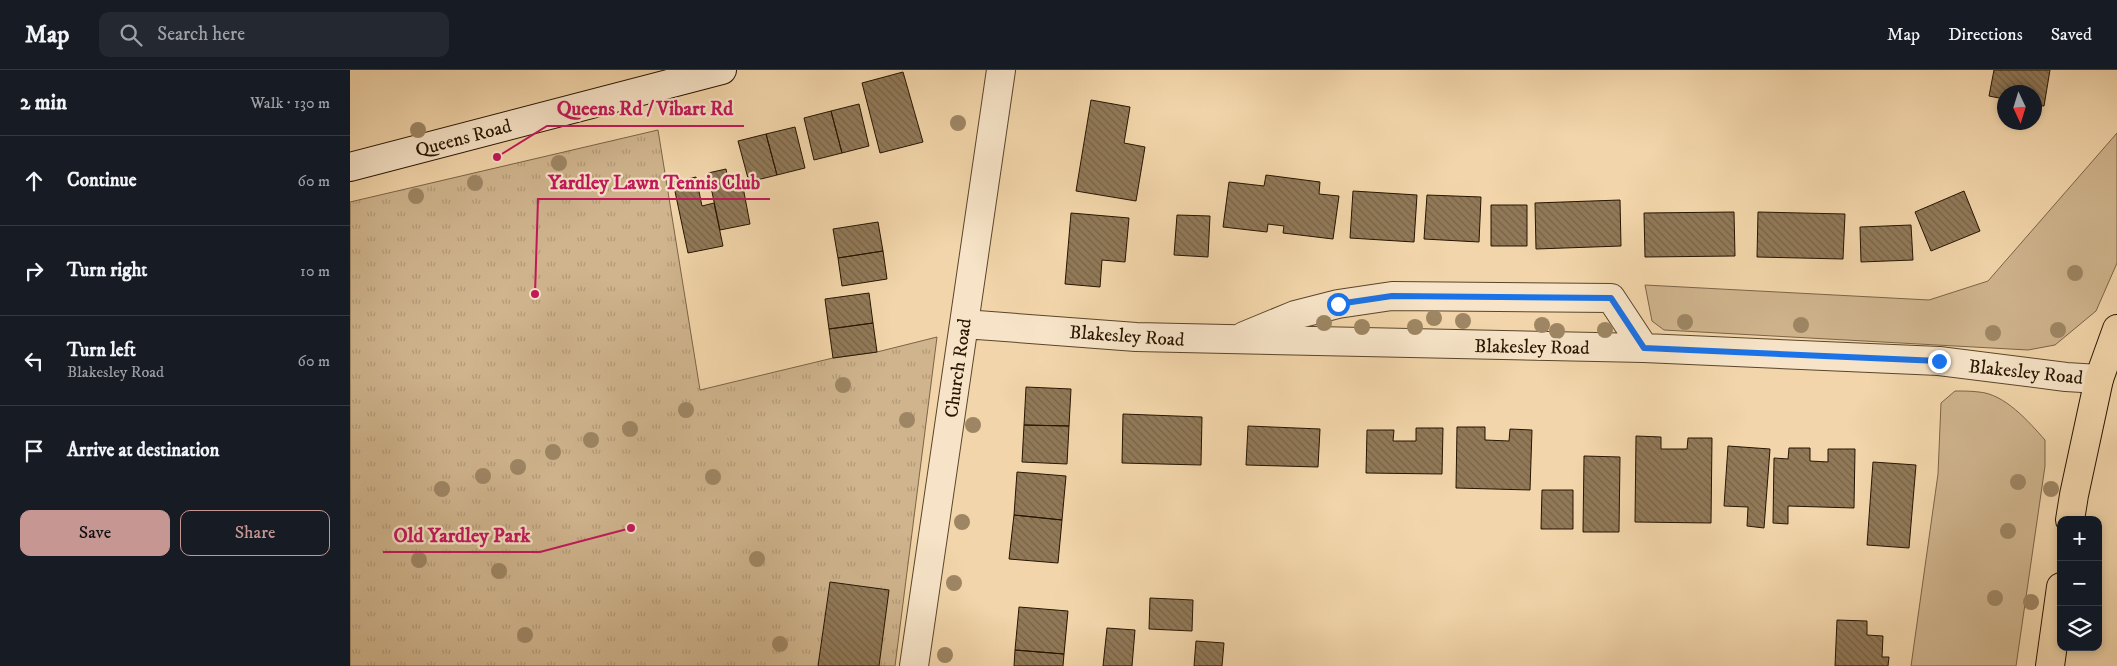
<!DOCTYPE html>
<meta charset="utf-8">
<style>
:root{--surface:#171b24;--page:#242831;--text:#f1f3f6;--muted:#9ea1a6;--line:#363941;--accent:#c59692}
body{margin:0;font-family:"IM FELL DW Pica",serif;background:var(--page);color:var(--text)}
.controls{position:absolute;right:15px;bottom:15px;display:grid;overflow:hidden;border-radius:10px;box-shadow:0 2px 8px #0003}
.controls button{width:45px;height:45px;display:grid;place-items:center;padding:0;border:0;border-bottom:1px solid var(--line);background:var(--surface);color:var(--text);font:25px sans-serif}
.compass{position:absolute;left:1647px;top:15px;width:45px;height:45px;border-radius:50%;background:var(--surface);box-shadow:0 2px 8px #0003;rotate:176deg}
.stop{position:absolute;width:15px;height:15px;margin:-11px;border:4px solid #1a73e8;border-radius:50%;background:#fff}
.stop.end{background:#1a73e8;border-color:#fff;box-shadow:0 1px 5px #0008}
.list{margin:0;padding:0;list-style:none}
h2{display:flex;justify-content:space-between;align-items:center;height:65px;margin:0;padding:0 20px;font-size:21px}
h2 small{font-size:16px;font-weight:400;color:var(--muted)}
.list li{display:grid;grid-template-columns:32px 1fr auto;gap:15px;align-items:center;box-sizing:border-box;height:90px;padding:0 20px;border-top:1px solid var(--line)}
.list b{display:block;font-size:19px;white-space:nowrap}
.list p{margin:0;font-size:16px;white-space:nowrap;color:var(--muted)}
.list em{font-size:16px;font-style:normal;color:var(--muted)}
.actions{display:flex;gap:10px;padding:15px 20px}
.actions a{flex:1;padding:11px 0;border:1px solid var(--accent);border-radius:10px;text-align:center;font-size:18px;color:var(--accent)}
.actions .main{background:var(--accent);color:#111}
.icon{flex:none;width:28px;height:28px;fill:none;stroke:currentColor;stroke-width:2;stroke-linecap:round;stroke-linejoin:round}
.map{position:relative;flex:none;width:1767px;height:596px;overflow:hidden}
header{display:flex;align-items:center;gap:30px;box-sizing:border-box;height:70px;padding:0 25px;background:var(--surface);border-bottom:1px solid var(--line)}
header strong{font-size:24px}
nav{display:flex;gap:28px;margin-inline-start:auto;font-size:18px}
.search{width:350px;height:45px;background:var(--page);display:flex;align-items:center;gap:12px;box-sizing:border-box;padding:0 18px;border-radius:10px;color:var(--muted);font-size:19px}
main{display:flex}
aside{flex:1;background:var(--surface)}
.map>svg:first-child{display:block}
.green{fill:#cfb48d;stroke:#7b6446}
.park{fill:url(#park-tufts);stroke:#7b6446}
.building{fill:url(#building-back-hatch);stroke:#271500}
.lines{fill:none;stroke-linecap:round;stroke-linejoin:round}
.street-casing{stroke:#5a452a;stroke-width:30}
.secondary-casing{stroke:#271500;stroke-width:30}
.primary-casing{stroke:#271500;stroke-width:30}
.street{stroke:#f7e4c8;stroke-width:28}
.secondary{stroke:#f7e4c8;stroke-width:28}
.primary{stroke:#f2d5aa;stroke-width:28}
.tree{fill:#9e8664}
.route{stroke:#1a73e8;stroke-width:6}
.labels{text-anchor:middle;stroke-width:4.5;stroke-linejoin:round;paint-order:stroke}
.street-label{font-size:19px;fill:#271500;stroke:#f7e4c8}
.leader{fill:none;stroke:#c2185b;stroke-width:2}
.callout-dot{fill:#c2185b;stroke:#f7e4c8;stroke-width:2}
.callout-label{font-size:20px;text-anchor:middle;font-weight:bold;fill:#c2185b;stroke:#f7e4c8;stroke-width:4.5;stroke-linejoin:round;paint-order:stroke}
</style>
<header>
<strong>Map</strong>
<div class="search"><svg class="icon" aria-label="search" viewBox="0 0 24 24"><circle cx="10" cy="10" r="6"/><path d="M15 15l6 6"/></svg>Search here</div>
<nav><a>Map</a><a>Directions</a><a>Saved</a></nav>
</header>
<main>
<aside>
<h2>2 min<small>Walk · 130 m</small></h2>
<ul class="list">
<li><svg class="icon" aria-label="ahead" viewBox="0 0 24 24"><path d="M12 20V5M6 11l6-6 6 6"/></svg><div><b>Continue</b></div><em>60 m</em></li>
<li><svg class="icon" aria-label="right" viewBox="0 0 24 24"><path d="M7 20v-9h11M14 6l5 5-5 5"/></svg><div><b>Turn right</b></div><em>10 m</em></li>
<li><svg class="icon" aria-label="left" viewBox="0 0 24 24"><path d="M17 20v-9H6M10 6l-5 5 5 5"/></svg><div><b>Turn left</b><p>Blakesley Road</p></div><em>60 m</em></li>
<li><svg class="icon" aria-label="arrive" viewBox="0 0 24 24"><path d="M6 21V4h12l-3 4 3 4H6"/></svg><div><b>Arrive at destination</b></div></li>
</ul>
<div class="actions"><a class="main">Save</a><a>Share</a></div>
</aside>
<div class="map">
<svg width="1767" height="596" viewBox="0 0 1767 596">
<defs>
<pattern id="park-tufts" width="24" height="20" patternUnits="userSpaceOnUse" patternTransform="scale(1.25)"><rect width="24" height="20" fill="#cfb48d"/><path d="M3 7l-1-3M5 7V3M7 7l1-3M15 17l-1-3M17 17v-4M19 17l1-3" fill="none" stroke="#b29a78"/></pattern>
<pattern id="building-back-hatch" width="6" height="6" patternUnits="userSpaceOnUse" patternTransform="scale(1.25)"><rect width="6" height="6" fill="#917958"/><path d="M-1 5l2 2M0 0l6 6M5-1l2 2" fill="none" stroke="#766246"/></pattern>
</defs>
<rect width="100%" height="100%" fill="#f2d5aa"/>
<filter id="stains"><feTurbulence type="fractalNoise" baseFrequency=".004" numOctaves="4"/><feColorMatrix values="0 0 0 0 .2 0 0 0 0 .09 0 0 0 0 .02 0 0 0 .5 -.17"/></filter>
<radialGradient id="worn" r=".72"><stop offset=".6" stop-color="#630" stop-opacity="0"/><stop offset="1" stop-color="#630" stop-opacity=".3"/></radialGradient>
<path class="green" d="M1767,63v130l-21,48 -41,34 -27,5 -364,-20 -12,-9 -7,-36 284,15 59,-19z
M1605,321c8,0 16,0 24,1 26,2 50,30 66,48v26l-29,200h-105l27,-192 3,-71z"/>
<path class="park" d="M308,60l42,260 133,-32 44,-6 60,-15 -42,329h-545v-464z"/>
<path class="building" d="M1644,0h56l-6,36 -10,-1v-13h-30v7l-15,-3z
M553,2l20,70 -43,11 -18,-70z
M741,30l39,7 -6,36 21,4 -9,54 -60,-10z
M509,34l10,42 -27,7 -11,-42z
M481,41l11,42 -28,7 -10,-42z
M445,57l10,41 -28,7 -11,-41z
M416,64l11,41 -28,7 -11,-41z
M376,99l4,20 13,-2 7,37 -30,6 -12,-57z
M916,105l54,7 -1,12 20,2 -6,43 -50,-6 1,-7 -16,-2 -1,8 -44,-5 6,-45 35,4z
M346,107l6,29 12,-3 9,43 -35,7 -15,-71z
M1003,121l64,4 -3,47 -64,-4z
M1614,121l16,40 -49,20 -16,-39z
M1077,125l54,2 -2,45 -55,-3z
M1270,130l1,46 -85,3 -1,-46z
M1141,135h36v41h-36z
M1384,142l1,44 -90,1 -1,-44z
M1408,142l87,2 -2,45 -86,-2z
M721,143l58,5 -4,44 -23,-2 -2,27 -35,-3z
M827,145l33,1 -2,41 -34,-2z
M528,152l5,29 -45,7 -5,-29z
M1561,155l2,35 -52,2 -1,-35z
M533,181l4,28 -45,7 -4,-28z
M519,223l4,30 -44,6 -4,-30z
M523,253l4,29 -44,6 -4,-29z
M676,317l45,2 -2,37 -45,-1z
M773,344l79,3 -1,48 -79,-2z
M674,355l45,1 -2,38 -45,-2z
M898,356l72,3 -2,38 -72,-2z
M1107,357h28v13l24,1 1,-12 22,1 -2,60 -74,-2z
M1066,358h27l-1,46 -76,-1 1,-43h27l-1,11h23z
M1286,366l25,1v12h26l1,-11h24l-1,85 -76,-1z
M1378,376l42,3 -6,79 -17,-2 1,-19 -24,-1z
M1439,378h21v13l18,1v-13h27l-1,59 -66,-2v18l-15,-1 1,-65 14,1z
M1234,386l36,1 -1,75h-36z
M1523,392l43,3 -7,83 -42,-3z
M667,402l49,4 -4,44 -48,-5z
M1192,420h31v39h-32z
M664,445l48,5 -4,43 -49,-4z
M480,512l59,8 -10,76h-61z
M800,528l43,2 -1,31 -43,-2z
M669,537l49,4 -4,43 -49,-4z
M1487,550l30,1v14l16,1 -1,21h7l-1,9h-53z
M757,558l28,2 -3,36h-29z
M846,571l28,2 -2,23h-28z
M665,580l49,4 -1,12h-49z"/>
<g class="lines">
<defs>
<path id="street" d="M614,254l172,13 508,11 295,13 127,16 33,2
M894,266l51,-21 43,-11 54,-8 219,2 33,50
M564,596l87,-596"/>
<path id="secondary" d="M0,97l372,-97"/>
<path id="primary" d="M1720,450l4,-25 25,-116 18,-50
M1700,596l11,-79"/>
</defs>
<use href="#street" class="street-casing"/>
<use href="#secondary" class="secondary-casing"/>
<use href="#primary" class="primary-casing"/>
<use href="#street" class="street"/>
<use href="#secondary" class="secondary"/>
<use href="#primary" class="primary"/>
</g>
<g class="tree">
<circle cx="608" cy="53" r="8"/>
<circle cx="68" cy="60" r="8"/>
<circle cx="209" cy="93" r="8"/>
<circle cx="125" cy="113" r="8"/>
<circle cx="66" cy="126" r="8"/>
<circle cx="1725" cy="203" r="8"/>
<circle cx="1084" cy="248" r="8"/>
<circle cx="1113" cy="251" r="8"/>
<circle cx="1335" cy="252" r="8"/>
<circle cx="974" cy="253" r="8"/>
<circle cx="1192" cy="255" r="8"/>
<circle cx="1451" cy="255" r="8"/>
<circle cx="1012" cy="257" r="8"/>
<circle cx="1065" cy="257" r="8"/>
<circle cx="1255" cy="260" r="8"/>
<circle cx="1708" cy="260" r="8"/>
<circle cx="1207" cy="261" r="8"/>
<circle cx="1643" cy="263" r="8"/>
<circle cx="493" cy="315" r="8"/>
<circle cx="336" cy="340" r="8"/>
<circle cx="557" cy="350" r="8"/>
<circle cx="623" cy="355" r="8"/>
<circle cx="280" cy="359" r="8"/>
<circle cx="241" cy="370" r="8"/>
<circle cx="203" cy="382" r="8"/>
<circle cx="168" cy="397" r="8"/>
<circle cx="133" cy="406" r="8"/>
<circle cx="363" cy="407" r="8"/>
<circle cx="1668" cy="412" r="8"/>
<circle cx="92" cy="419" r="8"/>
<circle cx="1701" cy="419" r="8"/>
<circle cx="612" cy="452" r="8"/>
<circle cx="1658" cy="461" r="8"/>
<circle cx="407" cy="489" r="8"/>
<circle cx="69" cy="490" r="8"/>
<circle cx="149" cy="501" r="8"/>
<circle cx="604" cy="513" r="8"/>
<circle cx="1645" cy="528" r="8"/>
<circle cx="1681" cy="532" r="8"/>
<circle cx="175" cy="565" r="8"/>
<circle cx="430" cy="574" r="8"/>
<circle cx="595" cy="585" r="8"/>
</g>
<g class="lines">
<path class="route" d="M988,234l54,-8 219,2 33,50 295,13"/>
</g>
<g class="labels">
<g class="street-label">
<text transform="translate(113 67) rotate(-15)" y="7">Queens Road</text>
<text transform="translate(777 265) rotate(4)" y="7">Blakesley Road</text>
<text transform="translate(1182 276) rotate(1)" y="7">Blakesley Road</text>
<text transform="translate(607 298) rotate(-82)" y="7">Church Road</text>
<text transform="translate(1676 301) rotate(6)" y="7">Blakesley Road</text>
</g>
</g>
<path class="leader" d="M147 87L197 56H394M185 224L188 129H420M281 458L190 482H33"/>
<g class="callout-dot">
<circle cx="147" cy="87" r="5"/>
<circle cx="185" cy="224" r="5"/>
<circle cx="281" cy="458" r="5"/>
</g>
<g class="callout-label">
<text x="295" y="45">Queens Rd / Vibart Rd</text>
<text x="304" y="119">Yardley Lawn Tennis Club</text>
<text x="112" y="472">Old Yardley Park</text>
</g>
<rect width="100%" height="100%" filter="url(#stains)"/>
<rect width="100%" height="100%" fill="url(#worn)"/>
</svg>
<div class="controls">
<button>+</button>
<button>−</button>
<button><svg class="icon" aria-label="layers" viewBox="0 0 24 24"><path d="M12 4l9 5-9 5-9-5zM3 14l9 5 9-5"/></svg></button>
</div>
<svg class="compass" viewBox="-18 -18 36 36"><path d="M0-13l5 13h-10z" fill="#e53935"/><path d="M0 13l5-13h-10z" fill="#9ea1a6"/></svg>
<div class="stop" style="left:988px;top:234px"></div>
<div class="stop end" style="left:1589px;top:291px"></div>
</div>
</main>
